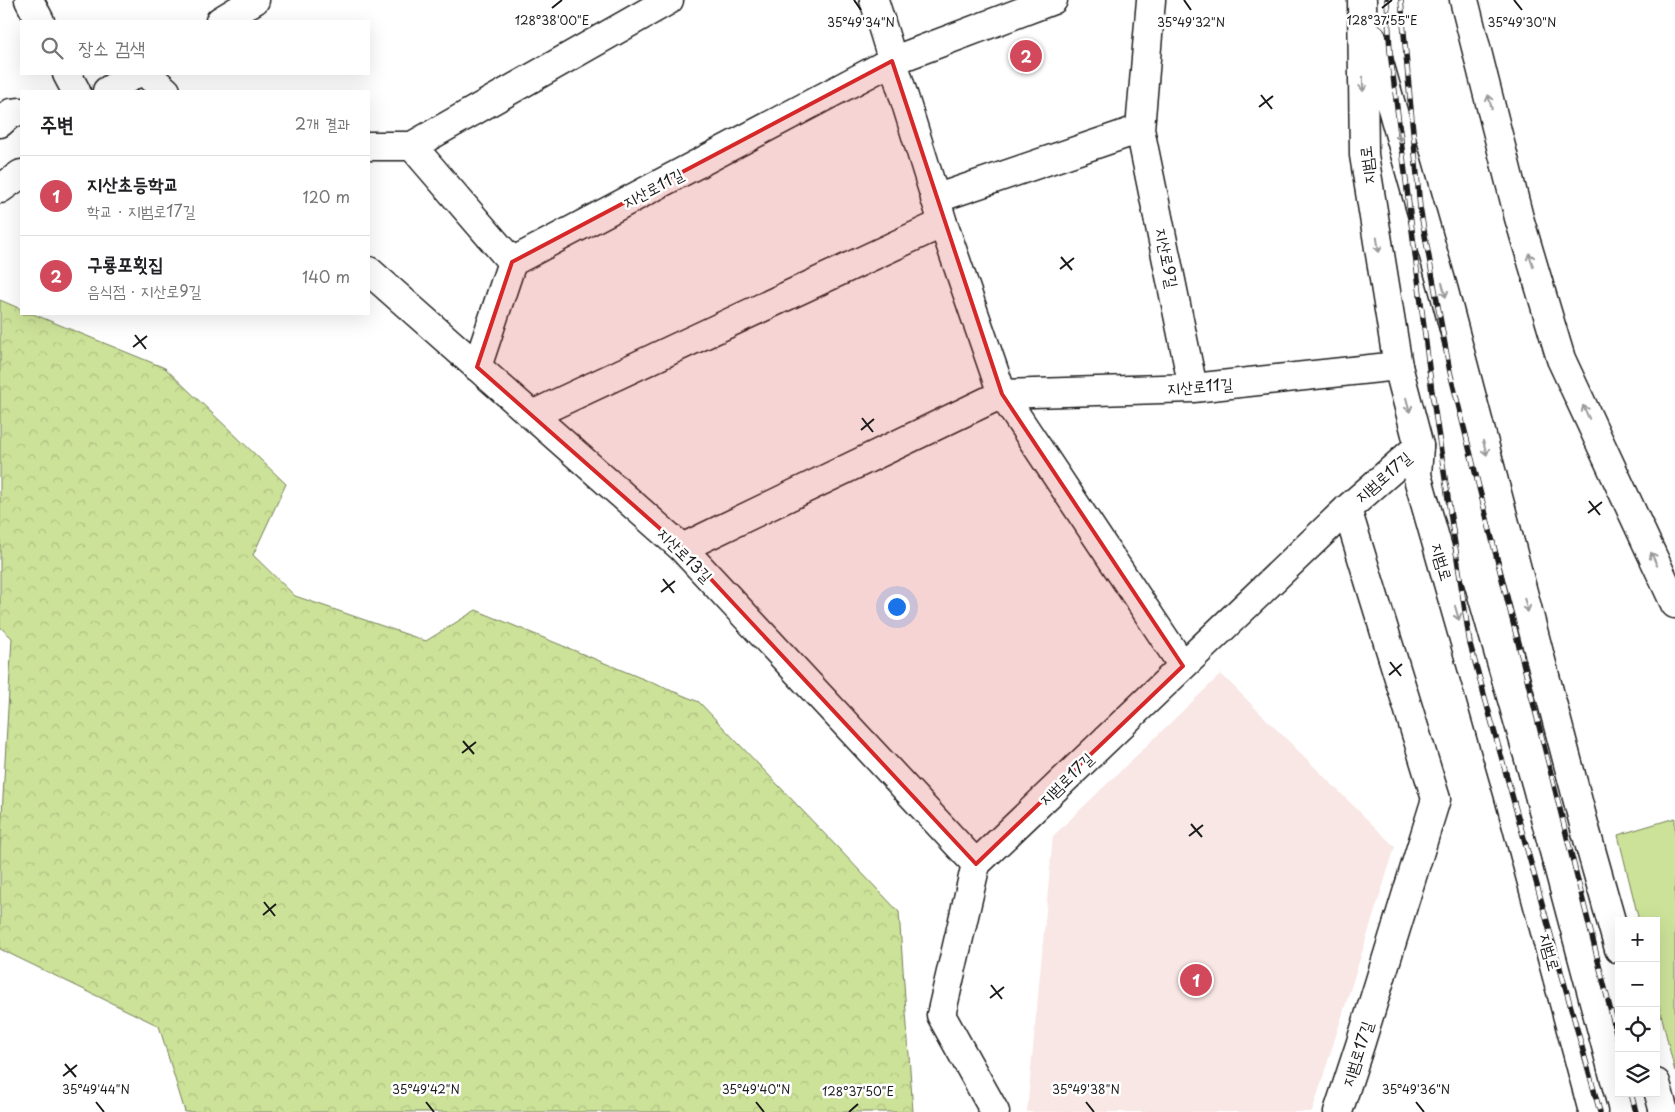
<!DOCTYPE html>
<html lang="ko">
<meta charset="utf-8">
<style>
:root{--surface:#fff;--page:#f2f2f2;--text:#202124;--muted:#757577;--line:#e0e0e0;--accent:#d1495b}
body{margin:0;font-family:"Playpen Sans","Poor Story",sans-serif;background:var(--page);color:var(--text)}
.controls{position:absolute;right:15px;bottom:15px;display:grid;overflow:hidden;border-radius:0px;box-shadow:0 5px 20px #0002}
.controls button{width:45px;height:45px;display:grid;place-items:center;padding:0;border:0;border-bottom:1px solid var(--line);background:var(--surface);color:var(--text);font:25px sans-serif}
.you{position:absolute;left:896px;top:606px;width:18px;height:18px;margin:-12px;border:4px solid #fff;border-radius:50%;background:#1a73e8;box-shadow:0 0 0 8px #1a73e833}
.badge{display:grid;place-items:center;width:32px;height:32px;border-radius:50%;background:var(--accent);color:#fff;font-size:16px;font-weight:700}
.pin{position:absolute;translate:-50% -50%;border:2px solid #fff;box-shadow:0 1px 5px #0006}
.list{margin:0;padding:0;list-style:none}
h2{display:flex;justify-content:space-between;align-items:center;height:65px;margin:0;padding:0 20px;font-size:21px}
h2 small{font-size:16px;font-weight:400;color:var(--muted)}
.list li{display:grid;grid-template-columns:32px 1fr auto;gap:15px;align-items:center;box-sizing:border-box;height:80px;padding:0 20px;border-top:1px solid var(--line)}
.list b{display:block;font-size:19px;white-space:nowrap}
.list p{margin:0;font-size:16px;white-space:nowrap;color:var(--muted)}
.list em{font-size:16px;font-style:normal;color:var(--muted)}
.icon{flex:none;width:28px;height:28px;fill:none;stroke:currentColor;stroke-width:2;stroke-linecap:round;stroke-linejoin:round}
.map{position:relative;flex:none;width:1675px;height:1112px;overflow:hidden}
.search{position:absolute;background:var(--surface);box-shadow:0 5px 20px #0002;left:20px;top:20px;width:350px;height:55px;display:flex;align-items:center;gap:12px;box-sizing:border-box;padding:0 18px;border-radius:0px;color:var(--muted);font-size:19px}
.panel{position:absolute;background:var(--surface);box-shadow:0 5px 20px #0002;left:20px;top:90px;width:350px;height:225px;border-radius:0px}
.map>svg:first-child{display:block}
.built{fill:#f8e7e5}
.forest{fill:url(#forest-crowns);stroke:#747f5a}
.pitch{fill:#cce298;stroke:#747f5a}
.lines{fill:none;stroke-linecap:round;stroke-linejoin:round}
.minor-casing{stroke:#1c1c1c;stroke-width:31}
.major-casing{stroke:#1c1c1c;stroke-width:31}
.minor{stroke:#fff;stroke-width:28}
.major{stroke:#fff;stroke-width:28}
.rail-casing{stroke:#1c1c1c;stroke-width:5.5}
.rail{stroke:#fff;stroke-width:4;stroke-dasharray:11;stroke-linecap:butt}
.oneway{stroke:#999}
.marked{fill:#d62828;fill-opacity:0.2;stroke:#d62828;stroke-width:4;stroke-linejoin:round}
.ticks{fill:none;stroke:#1c1c1c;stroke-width:2}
.labels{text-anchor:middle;stroke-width:5;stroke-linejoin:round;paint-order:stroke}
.street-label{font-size:16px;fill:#1c1c1c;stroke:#fff}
.ticks-label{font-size:12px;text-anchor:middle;fill:#1c1c1c;stroke:#fff;stroke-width:5;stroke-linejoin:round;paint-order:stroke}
</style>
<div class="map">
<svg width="1675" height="1112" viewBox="0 0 1675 1112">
<defs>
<pattern id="forest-crowns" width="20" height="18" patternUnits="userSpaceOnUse" patternTransform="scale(1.25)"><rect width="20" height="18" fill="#cce298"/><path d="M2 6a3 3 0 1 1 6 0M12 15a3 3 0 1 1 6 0" fill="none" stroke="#afc182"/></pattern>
</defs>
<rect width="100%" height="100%" fill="#fff"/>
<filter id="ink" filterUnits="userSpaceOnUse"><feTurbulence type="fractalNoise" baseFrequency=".02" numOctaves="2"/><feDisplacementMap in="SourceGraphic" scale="10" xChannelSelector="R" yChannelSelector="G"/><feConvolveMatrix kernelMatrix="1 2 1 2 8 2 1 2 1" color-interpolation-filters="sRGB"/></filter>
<g filter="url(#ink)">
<path class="built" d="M1221,674l174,173 -83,265h-285l26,-276z"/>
<path class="forest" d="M0,300l21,9v5h12l132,54 121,116 -33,71 42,41 131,45 50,-31 223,92 200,210 14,200h-728l-26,-86 -159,-77v-99l12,-212 -12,-11z"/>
<path class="pitch" d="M1675,818v254l-19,-79v-72h-17l-21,-86z"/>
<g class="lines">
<defs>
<path id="minor" d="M29,0l11,21
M874,0l69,223 59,171 181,272
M1151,0l-11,129 53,259
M67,74l9,17
M147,74l19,17
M369,146h43l257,-146
M412,146l100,116
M935,199l205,-70
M369,271l313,277 294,316
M477,367l35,-105 380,-201 161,-61
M532,415l411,-192
M682,548l320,-154 191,-6 205,-22
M995,1112l-54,-97 35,-151 371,-355 72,-63
M1338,1112l22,-67 76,-246 -89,-290"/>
<path id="major" d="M1362,0l2,155 34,211 21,80 -2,29 91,318 85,319
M1464,0l55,218 42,141 114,245
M220,21l35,-21
M1372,38l72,253 142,541 33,117
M107,91l28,-17
M0,123l11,-10 10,-1
M0,189l21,-15
M1656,1083l8,29"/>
</defs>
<use href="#minor" class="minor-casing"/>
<use href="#major" class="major-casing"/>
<use href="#minor" class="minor"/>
<use href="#major" class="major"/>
<defs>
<path id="rail" d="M1387,0l3,51 42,341 38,252 130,468
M1401,0l19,208 30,164 169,672
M1631,1093l5,19"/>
</defs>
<use href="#rail" class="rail-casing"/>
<use href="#rail" class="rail"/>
</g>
<defs><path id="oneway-shaft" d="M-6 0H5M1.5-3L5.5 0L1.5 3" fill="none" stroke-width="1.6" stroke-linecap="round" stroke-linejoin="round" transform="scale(1.25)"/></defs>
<g class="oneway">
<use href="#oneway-shaft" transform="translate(1363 84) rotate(89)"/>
<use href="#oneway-shaft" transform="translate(1490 102) rotate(-104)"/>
<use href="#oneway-shaft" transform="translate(1399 134) rotate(74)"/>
<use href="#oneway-shaft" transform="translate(1378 245) rotate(81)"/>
<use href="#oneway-shaft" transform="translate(1531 260) rotate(-107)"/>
<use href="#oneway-shaft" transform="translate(1444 290) rotate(75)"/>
<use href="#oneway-shaft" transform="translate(1408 405) rotate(75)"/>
<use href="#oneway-shaft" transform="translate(1586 412) rotate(-115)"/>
<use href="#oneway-shaft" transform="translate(1485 448) rotate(75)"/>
<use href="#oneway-shaft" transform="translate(1654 559) rotate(-115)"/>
<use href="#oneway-shaft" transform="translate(1526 605) rotate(75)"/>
<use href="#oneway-shaft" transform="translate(1457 613) rotate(74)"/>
</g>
</g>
<path class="marked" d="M892,61l110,333 181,272 -207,198 -294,-316 -205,-181 35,-105z"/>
<path class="ticks" d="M854,0l7,10M1184,0l7,10M1514,0l8,10M552,8l10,-8M1382,8l10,-8M1261,95l11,14M1259,107l14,-11M1061,257l11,13M1060,269l14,-11M135,335l11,14M133,347l14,-11M862,418l11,14M861,430l13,-11M1589,501l11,14M1588,513l14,-11M663,579l11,14M661,592l14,-11M1390,662l11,14M1389,675l13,-11M463,741l11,13M462,753l14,-11M1191,824l11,13M1189,836l14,-11M264,902l11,14M263,915l13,-11M991,985l11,14M990,998l14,-11M65,1064l11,13M63,1076l14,-11M96,1102l8,10M426,1102l8,10M756,1102l8,10M1086,1102l8,10M1416,1102l8,10M849,1112l9,-8"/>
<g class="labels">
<g class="street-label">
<text transform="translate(1367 165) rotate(-96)" y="6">지범로</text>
<text transform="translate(653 188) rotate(-28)" y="6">지산로11길</text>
<text transform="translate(1167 258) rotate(79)" y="6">지산로9길</text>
<text transform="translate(1200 386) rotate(-4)" y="6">지산로11길</text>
<text transform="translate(1383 477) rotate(-41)" y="6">지범로17길</text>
<text transform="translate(685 555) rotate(45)" y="6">지산로13길</text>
<text transform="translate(1442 562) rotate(74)" y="6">지범로</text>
<text transform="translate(1066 779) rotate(-44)" y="6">지범로17길</text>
<text transform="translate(1550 952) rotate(75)" y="6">지범로</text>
<text transform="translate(1357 1054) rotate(-72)" y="6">지범로17길</text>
</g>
</g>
<g class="ticks-label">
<text x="552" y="25">128°38'00"E</text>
<text x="1382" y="25">128°37'55"E</text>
<text x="861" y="27">35°49'34"N</text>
<text x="1191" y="27">35°49'32"N</text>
<text x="1522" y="27">35°49'30"N</text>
<text x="96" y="1094">35°49'44"N</text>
<text x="426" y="1094">35°49'42"N</text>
<text x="756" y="1094">35°49'40"N</text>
<text x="1086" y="1094">35°49'38"N</text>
<text x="1416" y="1094">35°49'36"N</text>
<text x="858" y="1096">128°37'50"E</text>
</g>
</svg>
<div class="controls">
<button>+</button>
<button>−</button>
<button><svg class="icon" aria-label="locate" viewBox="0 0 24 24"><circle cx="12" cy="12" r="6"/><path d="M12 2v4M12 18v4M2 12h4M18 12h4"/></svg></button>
<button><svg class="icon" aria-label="layers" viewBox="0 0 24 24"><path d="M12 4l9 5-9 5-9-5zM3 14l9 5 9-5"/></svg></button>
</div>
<div class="you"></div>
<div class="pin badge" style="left:1196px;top:980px">1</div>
<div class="pin badge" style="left:1026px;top:56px">2</div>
<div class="search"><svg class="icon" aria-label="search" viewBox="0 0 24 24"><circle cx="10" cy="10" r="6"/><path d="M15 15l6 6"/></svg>장소 검색</div>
<section class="panel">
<h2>주변<small>2개 결과</small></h2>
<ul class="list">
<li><span class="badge">1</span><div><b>지산초등학교</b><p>학교 · 지범로17길</p></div><em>120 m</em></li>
<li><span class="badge">2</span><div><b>구룡포횟집</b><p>음식점 · 지산로9길</p></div><em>140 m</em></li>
</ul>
</section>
</div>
